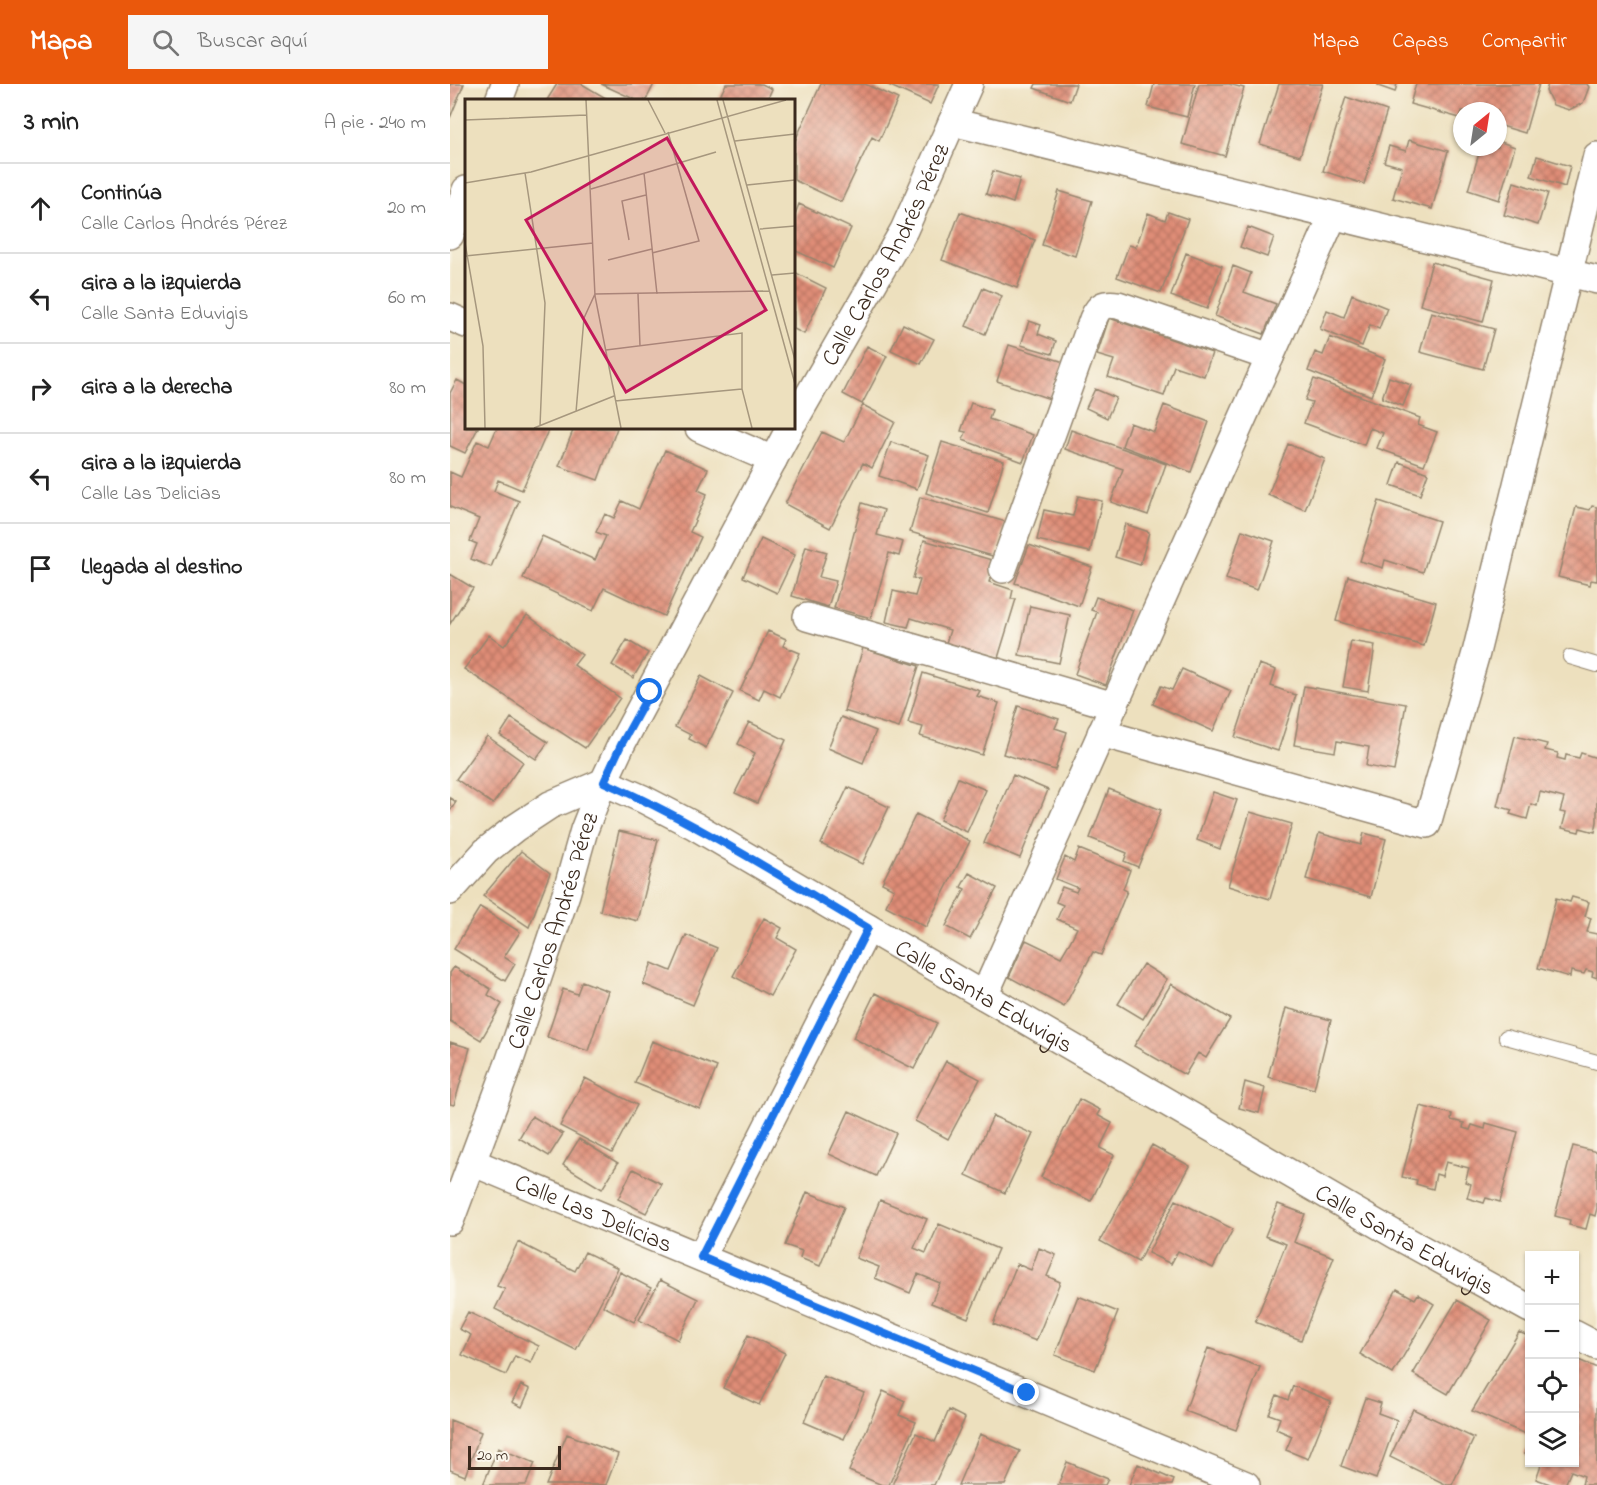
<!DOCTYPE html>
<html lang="es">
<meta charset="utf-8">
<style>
:root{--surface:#fff;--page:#f6f6f6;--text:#222;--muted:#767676;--line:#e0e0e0;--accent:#ea580c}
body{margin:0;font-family:"Indie Flower",sans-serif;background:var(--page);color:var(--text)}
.controls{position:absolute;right:18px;bottom:18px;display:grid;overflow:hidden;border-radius:0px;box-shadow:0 2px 4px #0004}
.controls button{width:54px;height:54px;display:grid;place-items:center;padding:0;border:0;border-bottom:2px solid var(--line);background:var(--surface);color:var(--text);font:30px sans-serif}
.compass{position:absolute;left:1003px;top:18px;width:54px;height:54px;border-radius:50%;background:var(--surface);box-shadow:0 2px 4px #0004;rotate:30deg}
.scale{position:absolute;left:18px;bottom:15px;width:93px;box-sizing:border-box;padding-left:6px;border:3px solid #3b2a1e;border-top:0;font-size:16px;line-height:21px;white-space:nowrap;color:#3b2a1e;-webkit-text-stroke:4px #fbf7ec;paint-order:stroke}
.stop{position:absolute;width:18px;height:18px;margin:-14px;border:4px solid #1a73e8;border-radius:50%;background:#fff}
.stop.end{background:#1a73e8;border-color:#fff;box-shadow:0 2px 6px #0008}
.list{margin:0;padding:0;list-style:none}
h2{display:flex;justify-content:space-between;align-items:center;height:78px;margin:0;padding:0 24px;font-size:26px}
h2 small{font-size:20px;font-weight:400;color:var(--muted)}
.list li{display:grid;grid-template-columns:39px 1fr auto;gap:18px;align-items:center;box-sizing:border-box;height:90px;padding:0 24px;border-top:2px solid var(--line)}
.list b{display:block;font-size:22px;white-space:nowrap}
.list p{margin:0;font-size:20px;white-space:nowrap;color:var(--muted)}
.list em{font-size:20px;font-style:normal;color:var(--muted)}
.icon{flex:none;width:33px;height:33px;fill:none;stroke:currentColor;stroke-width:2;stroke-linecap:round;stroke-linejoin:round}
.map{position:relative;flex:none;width:1147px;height:1401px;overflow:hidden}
header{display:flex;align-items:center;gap:36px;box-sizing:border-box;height:84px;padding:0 30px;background:var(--accent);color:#fff}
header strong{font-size:28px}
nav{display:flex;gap:33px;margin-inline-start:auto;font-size:21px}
.search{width:420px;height:54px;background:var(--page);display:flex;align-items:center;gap:15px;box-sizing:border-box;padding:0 21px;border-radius:0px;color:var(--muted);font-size:22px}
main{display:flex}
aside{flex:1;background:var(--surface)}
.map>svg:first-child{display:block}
.building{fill:url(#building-cross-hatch)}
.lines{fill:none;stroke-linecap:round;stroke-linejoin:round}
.lane-casing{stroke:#94856e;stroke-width:16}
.street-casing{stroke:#94856e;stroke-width:30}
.lane{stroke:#fff;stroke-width:14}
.street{stroke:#fff;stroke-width:27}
.route{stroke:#1a73e8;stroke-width:8}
.labels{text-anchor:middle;stroke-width:4.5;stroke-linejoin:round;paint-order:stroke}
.street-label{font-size:24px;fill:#3b2a1e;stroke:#fbf7ec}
.inset-road{fill:none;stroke:#a6977e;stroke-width:1.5}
.view{fill:#c2185b;fill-opacity:0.15;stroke:#c2185b;stroke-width:3}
.inset-edge{fill:none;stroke:#3b2a1e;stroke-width:3}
</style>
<header>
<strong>Mapa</strong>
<div class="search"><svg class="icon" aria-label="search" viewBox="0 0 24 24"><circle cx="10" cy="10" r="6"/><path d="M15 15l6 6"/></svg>Buscar aquí</div>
<nav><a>Mapa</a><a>Capas</a><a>Compartir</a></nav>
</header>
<main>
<aside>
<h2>3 min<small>A pie · 240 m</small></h2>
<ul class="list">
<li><svg class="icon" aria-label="ahead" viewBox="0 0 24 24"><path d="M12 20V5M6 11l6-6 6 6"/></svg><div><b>Continúa</b><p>Calle Carlos Andrés Pérez</p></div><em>20 m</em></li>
<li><svg class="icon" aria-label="left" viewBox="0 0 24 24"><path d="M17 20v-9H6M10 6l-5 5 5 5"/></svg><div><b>Gira a la izquierda</b><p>Calle Santa Eduvigis</p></div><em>60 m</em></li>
<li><svg class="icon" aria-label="right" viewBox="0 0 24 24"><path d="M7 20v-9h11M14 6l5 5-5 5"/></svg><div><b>Gira a la derecha</b></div><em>80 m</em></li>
<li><svg class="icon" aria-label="left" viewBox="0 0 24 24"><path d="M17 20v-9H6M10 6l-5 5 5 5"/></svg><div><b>Gira a la izquierda</b><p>Calle Las Delicias</p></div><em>80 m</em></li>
<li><svg class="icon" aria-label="arrive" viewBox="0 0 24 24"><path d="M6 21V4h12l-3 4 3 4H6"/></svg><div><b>Llegada al destino</b></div></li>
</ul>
</aside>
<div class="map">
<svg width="1147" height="1401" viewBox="0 0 1147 1401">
<defs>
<pattern id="building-cross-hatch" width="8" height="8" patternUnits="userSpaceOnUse" patternTransform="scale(1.5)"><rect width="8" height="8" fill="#df8d77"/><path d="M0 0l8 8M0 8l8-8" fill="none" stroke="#b67361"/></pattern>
</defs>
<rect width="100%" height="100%" fill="#fbf7ec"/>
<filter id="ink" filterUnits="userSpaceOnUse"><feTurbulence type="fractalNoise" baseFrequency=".0167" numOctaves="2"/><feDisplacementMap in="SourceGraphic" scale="12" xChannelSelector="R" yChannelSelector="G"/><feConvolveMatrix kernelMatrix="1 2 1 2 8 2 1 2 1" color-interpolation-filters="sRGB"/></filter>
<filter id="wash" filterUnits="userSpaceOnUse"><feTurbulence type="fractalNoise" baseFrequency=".008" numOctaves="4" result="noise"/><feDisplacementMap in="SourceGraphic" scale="24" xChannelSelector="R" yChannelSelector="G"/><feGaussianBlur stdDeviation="1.35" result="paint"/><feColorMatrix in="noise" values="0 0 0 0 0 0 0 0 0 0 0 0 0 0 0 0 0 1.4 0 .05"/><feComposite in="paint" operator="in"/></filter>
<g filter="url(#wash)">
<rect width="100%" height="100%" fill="#ede0be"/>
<g id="blocks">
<path class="building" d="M0,0h14l-14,34z
M107,0h25l27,16h-62z
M151,0h53l-8,16h-10z
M276,0h36l10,5 -5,11h-49z
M371,0h44l33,15 -19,42 -7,-4 -31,65 -47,-22v-37z
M436,0h53l-9,20z
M586,0h40l-6,17 -36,-13z
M704,0h41l-8,33 -39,-10z
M749,0h30l15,4 -19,68 -43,-12z
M829,0h44l-23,72 -40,-12z
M928,0h19l-2,8 -17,-6z
M966,0h123l-14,49 -27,-8v-14h-36l-2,7 -50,-14z
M1098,0h39l2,3 -6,16 -14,7 -16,-5 -7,-14z
M896,13l41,14 -23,73 -41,-13z
M959,56l39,11 -16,58 -39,-11 9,-31 -18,-5 5,-16 17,5z
M1048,57l17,6 -16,53 -31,-10 13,-43h17z
M1087,72l33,10 -5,21 -34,-11z
M543,87l27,8 -7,24 -27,-9z
M1064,98l34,11 -10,32 -34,-10z
M609,107l33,10 -17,55 -33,-11z
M349,120l52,24 -18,40 -39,-18v-33z
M510,128l75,28 -18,48 -75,-28z
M718,128l20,7 -27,74 -44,-16 12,-32 7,2 12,-34 17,7z
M798,143l26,10 -7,20 -27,-10z
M736,169l36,13 -15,43 -36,-13z
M982,178l62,17 -11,43 -63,-17z
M783,182l18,7 -7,19 32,12 -12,30 -49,-18z
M344,188l32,16 -22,46 -10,-5z
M533,204l19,8 -17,38 -19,-8z
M902,210l35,14 -8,21 -9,-4 -8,21 -42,-17 7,-19 17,7z
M981,228l63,17 -11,40 -63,-17z
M659,234l103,35 -8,23 -30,-10 -10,30 -56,-19 6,-17 -17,-5z
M579,237l12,4 -3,9 18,7 -4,13 -31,-9z
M453,240l31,15 -13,25 -30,-14z
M880,253l55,22 -14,37 -63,-25 7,-19 8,3z
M559,261l55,17 -6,19 -2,-1 -6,19 -53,-18z
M417,262l20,10 -25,48 -19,-10z
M939,293l22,8 -8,21 -21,-8z
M864,295l106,39 -2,7 19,7 -13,33 -47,-17 6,-15 -13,-5 -6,17 -60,-22 8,-21 -7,-2z
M7,296l9,5v43h12l-13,25 -15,-7v-53z
M645,305l21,9 -9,20 -21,-10z
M521,319l21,7 -3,9 44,16 -10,27 -60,-22 3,-8 -5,-1z
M413,321l32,17 -23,46 -9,-5 -33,65 -45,-24 37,-72 22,10z
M714,321l45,17 -18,50 -69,-26 8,-23 24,9z
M47,344h52l-27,62 -24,-10 -4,11 25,10 -28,66 -20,-8 6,-15 -7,-3 9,-22 -29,-12v-35l11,5 16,-36 12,5z
M124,344h43l-19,52 -39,-14z
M621,346l95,34 -18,51 -37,-13 12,-33 -58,-20z
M441,358l38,13 -12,34 -38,-13z
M492,358l62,19 -16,52 -62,-20z
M838,360l37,15 -20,51 -37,-15z
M215,366l43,19 -10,21 9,4 -17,38 11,5 -37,79 -60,-28 -11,23 -70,-33 19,-42 53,24 11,-24 -10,-4 9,-18 9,4 8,-17 17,8z
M949,378l29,11 -8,22 -29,-10z
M628,412l24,5 -12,51 -53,-12 7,-30 29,6z
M470,413l86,25 -10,35 -86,-25z
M929,417l60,20 -16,51 -38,-12 -2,8 -23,-7z
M412,419l22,7 -7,25 26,7 -4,14 -10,-3 -18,65 -37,-10z
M1142,422l5,1v74l-6,-1 -1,5 -32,-8 18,-70 14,3z
M675,440l24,8 -9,33 -25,-8z
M792,446l32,11 -17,49 -31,-11z
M311,455l34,16 -18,38 -34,-16z
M474,456l71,21 -6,21 24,8 -2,9h5l-18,59 -52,-15 4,-13 -39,-12 -3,9 -22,-5 7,-31 22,5 5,-16 -7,-2z
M579,461l63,22 -13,39 -64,-23z
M356,462l21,6 -8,25 17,4 -8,26 -36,-11z
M0,490l23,14 -23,36z
M898,492l88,26 -12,44 -88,-25z
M646,513l37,13 -27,75 -31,-11 22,-62 -6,-2z
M580,522l40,9 -11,48 -40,-8z
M77,531l55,40 -8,10 46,33 -35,50 -121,-79 25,-34 15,11z
M318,547l18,8 -3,7 17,7 -20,44 -16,-8 -5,11 -19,-9z
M177,556l21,13 -15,25 -21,-13z
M901,557l24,4 -7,46 -25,-4z
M413,564l56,18 -20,62 -55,-17z
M809,580l17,6 -5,16 25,9 -18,56 -43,-14z
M732,585l49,22 -18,40 -60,-27 8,-18 11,4z
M473,589l57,18 -3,5 22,7 -17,52 -62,-19 3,-9 -15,-4z
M251,592l32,17 -27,55 -17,-9 2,-4 -16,-8z
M854,602l102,18 -12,67 -28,-5 3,-19 -32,-6 -2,11 -41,-7z
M568,622l41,13 -4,9 12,4 -12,38 -52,-16z
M391,633l35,14 -13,32 -35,-15z
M61,634l37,24 -12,17 -36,-24z
M299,638l37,18 -29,63 -22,-10 20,-40 -17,-9z
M37,652l36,26 -30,42 -37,-25z
M1065,652l32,8 -2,6 13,3 -1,5 8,2 1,-5 13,3 2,-5 16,5v64l-2,10 -15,-4 -1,4 -17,-4 4,-15 -6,-1 4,-14 -24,-6 -3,14 -6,-2 -4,15 -17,-5 2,-4 -15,-4z
M563,691l35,15 -28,68 -36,-15z
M508,694l28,12 -19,42 -27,-12z
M398,703l41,20 -27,57 -41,-20z
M659,705l52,21 -23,57 -14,-6 3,-8 -37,-15z
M763,708l24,8 -17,49 -23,-9z
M0,714l6,4 -6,9z
M800,728l42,12 -22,75 -42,-13z
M466,730l54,27 -44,86 -40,-21 8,-17 -12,-6z
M169,747l39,9 -20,81 -38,-10z
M869,749l42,12 3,-12 22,6 -15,58 -65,-18z
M629,765l51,21 -7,19 4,2 -26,64 -8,-3 -29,55 -55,-30 17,-37 35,17 9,-15 7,-14 -20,-9 6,-14 -7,-3 6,-15 14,5 2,-4 -22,-9 9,-22 9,5z
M71,767l29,22 -21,54 -46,-31z
M519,789l28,15 -27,51 -24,-13 19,-37 -4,-2z
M1122,813l17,5 -4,14 6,2 -4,14 10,2v44l-5,-2 1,-4 -7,-2 -2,4 -13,-3 -1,6 -32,-9 18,-70 14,4z
M30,823l40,25 -16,25 11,7 -10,17 -51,-32z
M314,834l18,10 -5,10 19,11 -26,47 -37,-20z
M236,851l31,13 -24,57 -50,-21 9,-21 19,8z
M693,880l24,15 -24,40 -25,-15z
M4,883l37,22 -3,6 14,9 -21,36 -31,-19v-48z
M132,897l26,10 -20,60 -41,-14 16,-48 14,5z
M721,900l59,35 -24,39 -8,-5 -13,22 -51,-29z
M425,909l62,30 -23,46 -61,-31z
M836,924l45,12 -17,69 -46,-12z
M202,957l65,26 -17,42 -65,-26z
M0,958l20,6 -16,57 -4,-1z
M496,977l34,18 -32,60 -33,-18z
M135,994l52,27 -25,48 -52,-27z
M795,998l20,6 -6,25 -20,-5z
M629,1015l21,11 -3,5 15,8 -12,25 14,7 -23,46 -50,-24z
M970,1022l32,8 -1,6 13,3 -1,5 7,2 2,-5 13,4 1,-6 32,9 -18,70 -14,-4 -2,5 -17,-5 4,-14 -6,-2 4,-14 -23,-6 -4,14 -6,-2 -3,15 -17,-5 1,-4 -15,-3z
M399,1027l47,22 -20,43 -47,-22z
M82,1032l31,18 -14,22 -30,-18z
M543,1032l40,18 -28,59 -39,-18z
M129,1055l39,24 -16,26 -39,-24z
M702,1061l38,21 -52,96 -38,-21z
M1123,1062l24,6v56l-2,8 -5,-2 -4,15 -17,-4 1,-5 -15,-4z
M183,1085l29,15 -16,29 -28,-14z
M357,1108l37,15 -24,59 -20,-8 2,-7 -17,-6z
M430,1116l47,19 -13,29 12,5 13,-29 59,25 -30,69 -37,-15 9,-20 -22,-9 -8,19 -35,-15 4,-11 -23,-9z
M726,1116l57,29 -20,39 -35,-17 -7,13 -23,-11z
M828,1120l27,10 -11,28 40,15 -33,83 -46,-18 31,-78 -21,-8z
M68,1158l57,29 10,-19 33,16 -42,82 -81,-41 10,-20 -8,-3z
M589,1164l17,7 -9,21 13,6 -24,59 -43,-17 24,-60 14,6z
M170,1188l31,16 -17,34 -31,-16z
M210,1196l38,19 -20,41 -39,-20z
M947,1205l18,10 3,-5 16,10 -41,70 -33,-20z
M628,1212l40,16 -23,58 -40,-15z
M1007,1216l34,20 -43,74 -35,-20z
M18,1228l71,34 -8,17 -16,-7 -9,19 -44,-20 9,-20 -12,-6z
M1069,1248l11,5v99l-58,-25z
M298,1251l37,18 -26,52 -36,-17z
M758,1264l52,19 -24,63 -51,-19z
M1124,1274l23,10v117h-15l2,-9 -13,-5 -6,14h-12l-17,-6 6,-17h32z
M373,1292l41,17 -20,46 -40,-17z
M71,1301l9,4 -8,18 -10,-5z
M843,1302l38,15 -23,58 -22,-9 6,-14 -16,-7 4,-11 -11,-4 8,-19 11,5z
M433,1307l22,10 -6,14 17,7 -27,63h-7l-33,-14z
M915,1314l16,5 -3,10 19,7 -21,59 -35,-13z
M963,1325l61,29 -22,47h-5l-57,-28z
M499,1326l16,8 -31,67h-42l24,-52 19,9z
M0,1336l31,12 -16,44 -15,-6z
M117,1350l51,20 -12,31h-60z
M530,1350l40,17 -15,34h-47z
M1080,1360v12l-6,-2z
M48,1364l37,15 -9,22h-43z
M617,1378l41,17 -3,6h-47z
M688,1380l36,16 -2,5h-43z"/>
</g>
</g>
<g filter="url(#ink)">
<use href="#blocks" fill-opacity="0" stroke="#94856e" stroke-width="1.5"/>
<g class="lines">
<defs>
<path id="lane" d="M1120,573l27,8
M1056,953l91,25"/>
<g id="street">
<path d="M49,16l6,-16"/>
<path d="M502,38l645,158"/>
<path d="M0,151l16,-45"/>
<path d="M0,233l16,7"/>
<path id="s1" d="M344,337l110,-191 65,-146"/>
<path d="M249,344l74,32"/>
<path d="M553,485l90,-250c6,-14 11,-16 25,-14l152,52"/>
<path d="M357,533l307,89"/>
<path d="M651,649l326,91 49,-171 121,-497"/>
<path id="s2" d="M0,807l36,-40 29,-23 35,-23 54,-23 39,17 52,27 277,163 424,246 134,74"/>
<path d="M534,912l349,-780"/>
<path id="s3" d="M22,1078l774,323"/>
<path id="s4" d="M0,1137l59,-158 57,-169 18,-64 15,-38 22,-47 169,-317"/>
<path d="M251,1173l167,-329"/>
<path d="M1124,1250l23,12"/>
</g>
</defs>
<use href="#lane" class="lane-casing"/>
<use href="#street" class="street-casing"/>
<use href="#lane" class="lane"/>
<use href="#street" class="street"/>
</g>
</g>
<g class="lines" filter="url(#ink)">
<path class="route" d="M200,608l-29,53 -17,37c92,40 177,95 264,146l-167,329 326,136"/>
</g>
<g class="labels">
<g class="street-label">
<text dy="8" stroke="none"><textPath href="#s1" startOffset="190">Calle Carlos Andrés Pérez</textPath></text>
<text dy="8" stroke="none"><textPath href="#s4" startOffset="308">Calle Carlos Andrés Pérez</textPath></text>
<text dy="8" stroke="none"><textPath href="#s2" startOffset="628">Calle Santa Eduvigis</textPath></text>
<text dy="8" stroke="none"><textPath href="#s3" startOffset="132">Calle Las Delicias</textPath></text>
<text dy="8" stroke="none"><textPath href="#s2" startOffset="1114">Calle Santa Eduvigis</textPath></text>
</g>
</g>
<g transform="translate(15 15)">
<rect width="330" height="330" fill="#ede0be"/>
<path class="inset-road" d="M121,1l9,196 26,132M183,1l17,33M252,1l78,284M258,1l72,260M0,21l121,-5M270,42l60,-7M60,74l20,130 -5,123M179,74l13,121M0,84l66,-11 255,-72M282,86l48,-5M126,90l125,-37M295,130l35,-3M164,141l-7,-39 24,-6M0,144l18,103 2,82M187,154l47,-12 -31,-109M0,157l128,-13M143,161l44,-11M307,176l23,-2M173,195l2,52M141,251l136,-17v56l10,39M150,302l127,-12M111,313l8,-94 11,-24 175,-3M69,329l80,-32"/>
<path class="view" d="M202,39l99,172 -140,82 -100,-172z"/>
<rect width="330" height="330" class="inset-edge"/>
</g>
</svg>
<div class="controls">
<button>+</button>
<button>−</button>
<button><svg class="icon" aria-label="locate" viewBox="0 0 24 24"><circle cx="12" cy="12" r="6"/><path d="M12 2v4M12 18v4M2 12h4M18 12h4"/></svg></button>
<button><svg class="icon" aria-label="layers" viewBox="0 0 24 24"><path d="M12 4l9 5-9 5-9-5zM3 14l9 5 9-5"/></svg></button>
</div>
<svg class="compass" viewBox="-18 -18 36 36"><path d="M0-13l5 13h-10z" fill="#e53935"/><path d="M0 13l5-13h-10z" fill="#767676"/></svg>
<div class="scale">20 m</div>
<div class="stop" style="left:200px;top:608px"></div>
<div class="stop end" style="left:577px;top:1309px"></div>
</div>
</main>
